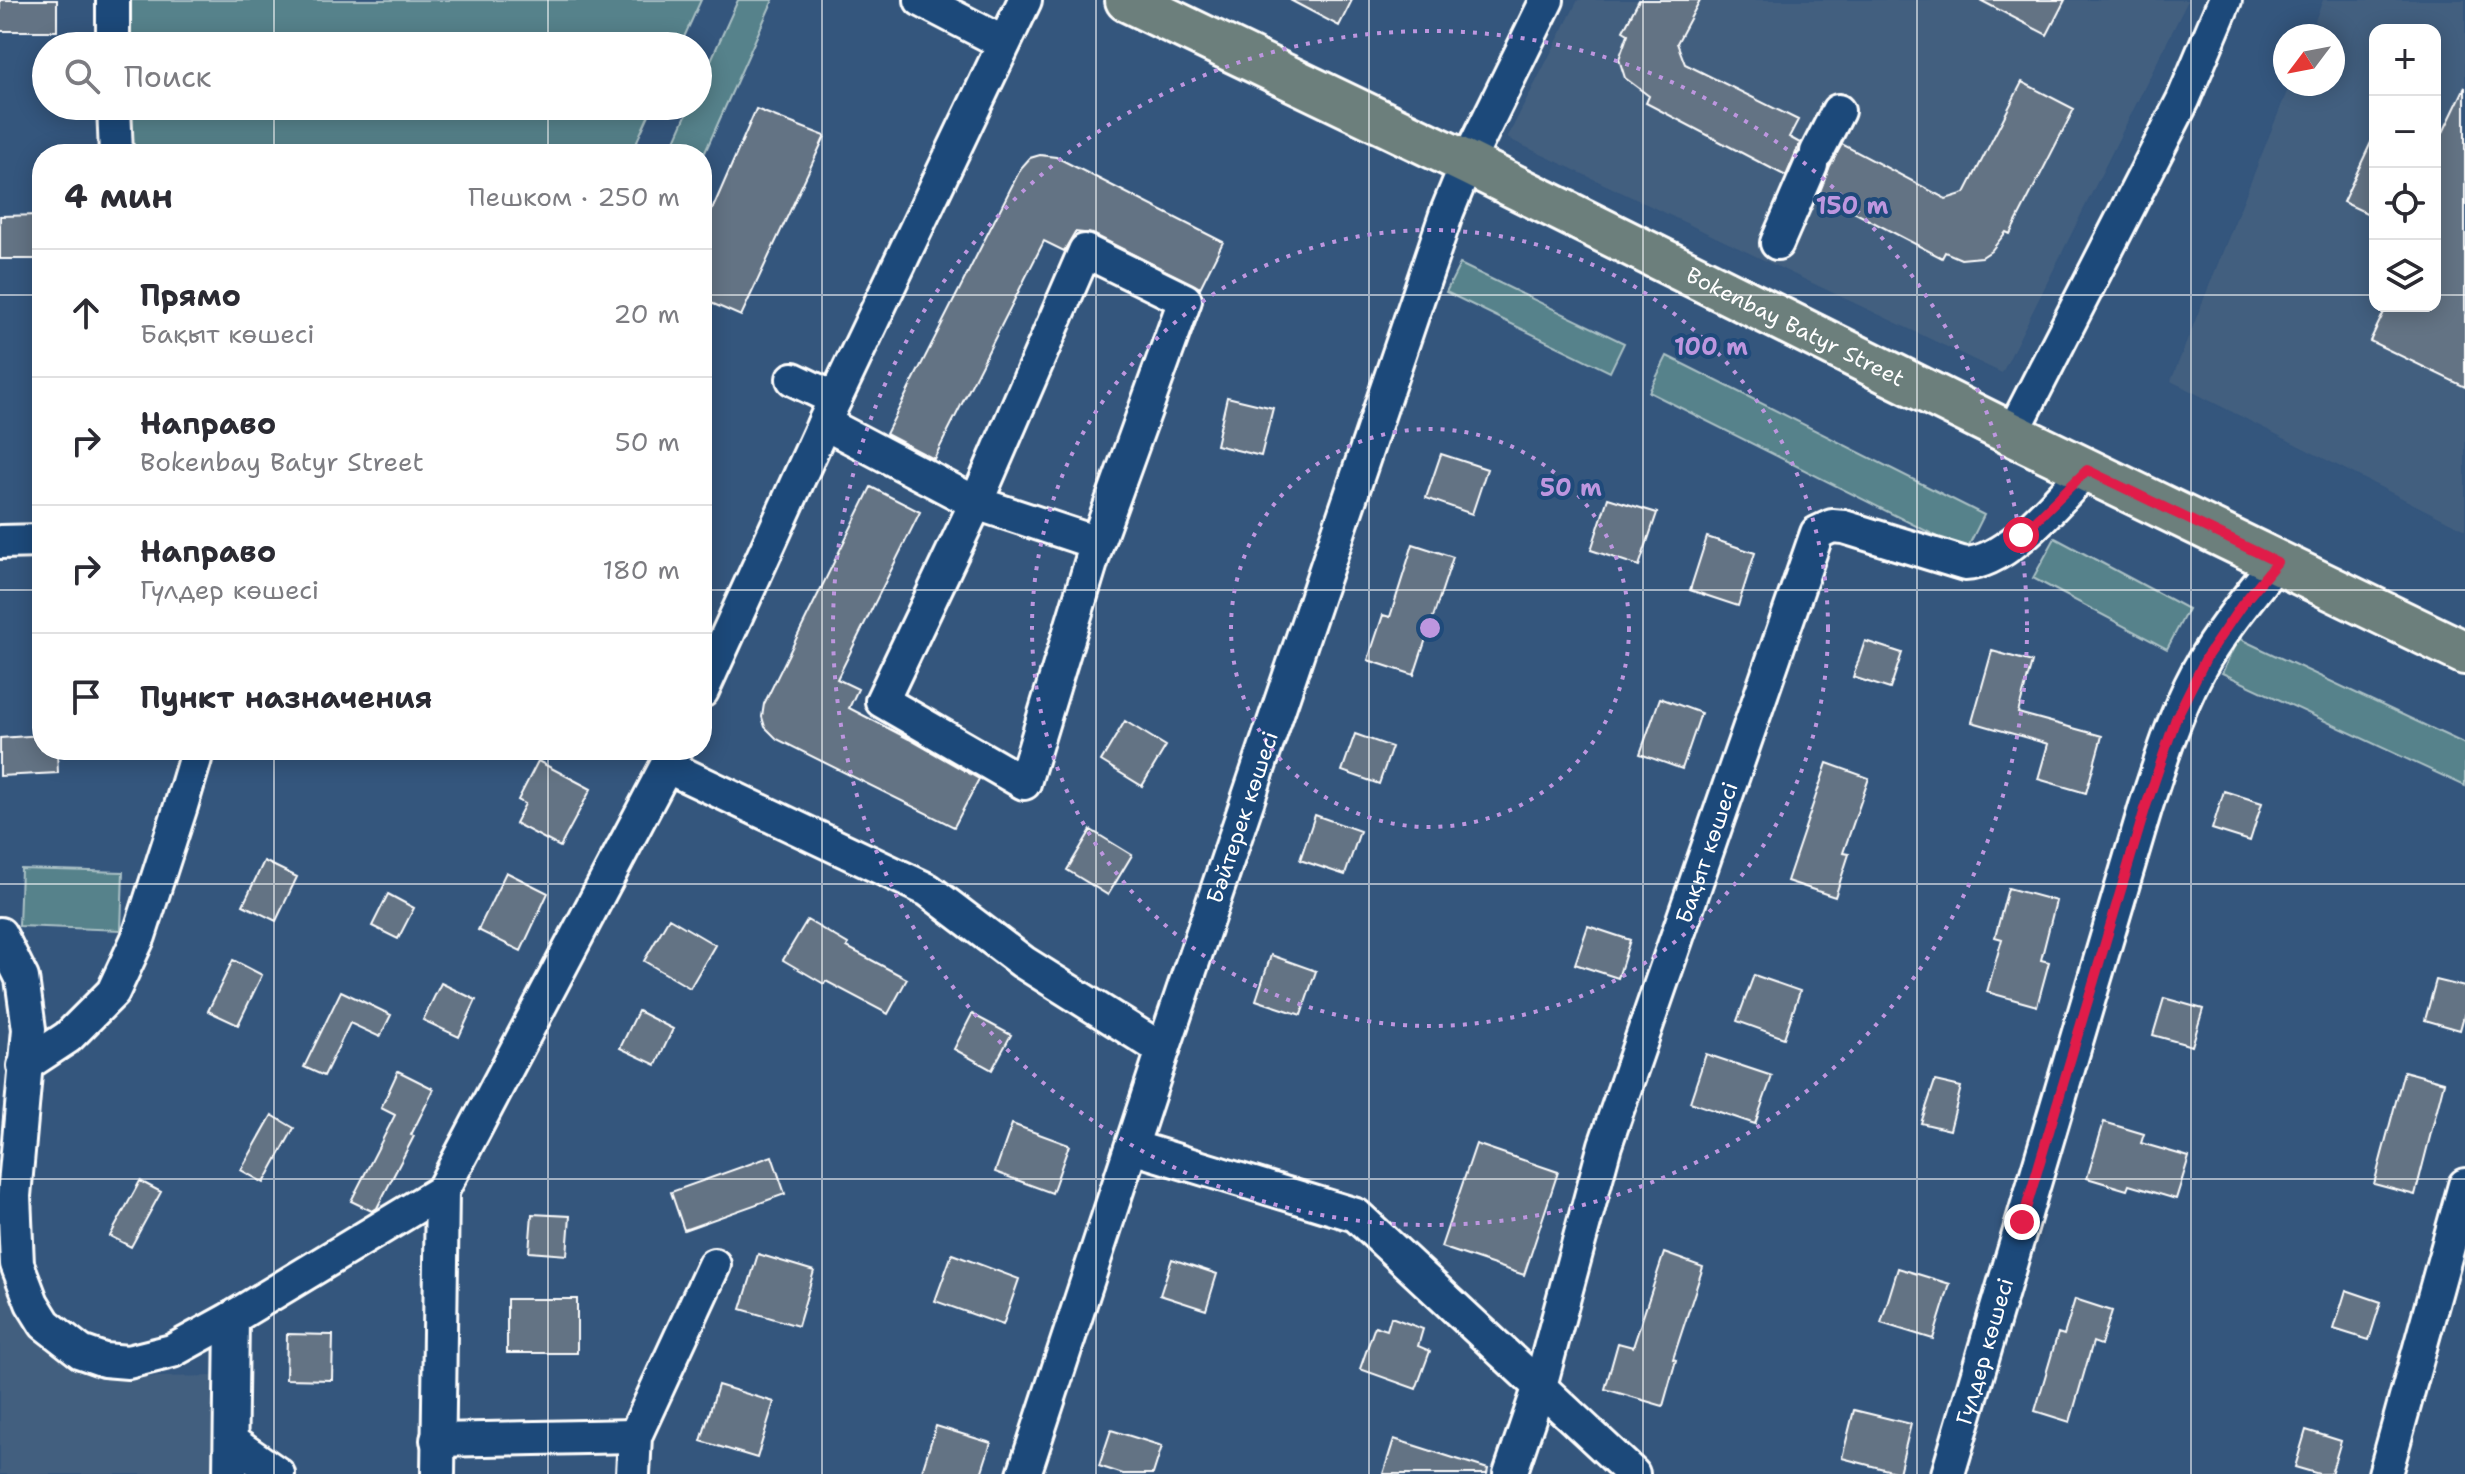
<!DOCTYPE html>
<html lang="ru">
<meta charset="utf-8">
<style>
:root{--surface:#fff;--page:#f7f7f7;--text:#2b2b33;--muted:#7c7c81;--line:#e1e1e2}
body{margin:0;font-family:"Shantell Sans",sans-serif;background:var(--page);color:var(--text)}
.controls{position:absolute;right:24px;top:24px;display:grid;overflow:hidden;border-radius:16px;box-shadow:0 4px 20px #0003}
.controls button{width:72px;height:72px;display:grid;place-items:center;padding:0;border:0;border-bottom:2px solid var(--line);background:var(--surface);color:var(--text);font:40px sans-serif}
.compass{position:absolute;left:2273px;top:24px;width:72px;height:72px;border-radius:50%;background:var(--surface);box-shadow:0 4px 20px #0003;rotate:238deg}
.stop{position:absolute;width:24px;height:24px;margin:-18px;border:6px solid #e11d48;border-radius:50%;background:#fff}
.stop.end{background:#e11d48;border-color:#fff;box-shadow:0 2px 8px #0008}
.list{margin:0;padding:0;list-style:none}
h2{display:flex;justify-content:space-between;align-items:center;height:104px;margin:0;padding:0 32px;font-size:34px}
h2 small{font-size:26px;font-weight:400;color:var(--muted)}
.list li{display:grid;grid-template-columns:52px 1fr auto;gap:24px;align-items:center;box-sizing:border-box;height:128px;padding:0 32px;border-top:2px solid var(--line)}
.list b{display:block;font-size:30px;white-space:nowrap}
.list p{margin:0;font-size:26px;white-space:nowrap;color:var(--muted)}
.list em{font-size:26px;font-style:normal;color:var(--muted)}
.icon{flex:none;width:44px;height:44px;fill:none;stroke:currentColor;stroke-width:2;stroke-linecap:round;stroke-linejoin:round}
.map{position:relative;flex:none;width:2465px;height:1474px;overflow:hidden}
.search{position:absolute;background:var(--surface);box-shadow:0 4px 20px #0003;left:32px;top:32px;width:680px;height:88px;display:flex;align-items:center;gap:20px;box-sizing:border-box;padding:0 28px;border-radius:44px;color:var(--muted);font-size:30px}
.panel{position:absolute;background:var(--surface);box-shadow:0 4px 20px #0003;left:32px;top:144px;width:680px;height:616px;border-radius:32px}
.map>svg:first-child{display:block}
.built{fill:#425f7f;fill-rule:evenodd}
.green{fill:#56828b;stroke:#aac0c5;stroke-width:2}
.building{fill:#647384;stroke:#fff;stroke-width:2}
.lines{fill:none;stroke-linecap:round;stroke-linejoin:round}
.minor-casing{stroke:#fff;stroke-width:38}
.major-casing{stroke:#fff;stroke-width:48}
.minor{stroke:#1f4a7a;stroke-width:32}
.major{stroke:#6c7f7c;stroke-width:42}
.route{stroke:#e11d48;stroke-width:10}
.grid{fill:none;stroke:#fff;stroke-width:2;stroke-opacity:0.55}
.ring{fill:none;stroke:#bd96df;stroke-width:4;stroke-dasharray:4 8}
.labels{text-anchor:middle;stroke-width:8;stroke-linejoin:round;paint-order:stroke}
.street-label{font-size:22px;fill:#fff;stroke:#1f4a7a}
.centre{fill:#bd96df;stroke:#1f4a7a;stroke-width:4}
.ring-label{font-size:24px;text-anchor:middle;font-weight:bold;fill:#bd96df;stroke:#1f4a7a;stroke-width:8;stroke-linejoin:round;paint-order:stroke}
</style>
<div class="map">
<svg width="2465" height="1474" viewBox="0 0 2465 1474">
<rect width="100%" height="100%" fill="#34567d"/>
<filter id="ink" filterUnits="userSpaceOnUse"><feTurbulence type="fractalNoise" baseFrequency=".0125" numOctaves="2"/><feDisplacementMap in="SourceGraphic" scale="16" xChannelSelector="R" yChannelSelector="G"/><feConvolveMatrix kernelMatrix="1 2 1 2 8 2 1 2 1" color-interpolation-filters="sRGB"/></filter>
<g filter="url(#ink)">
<path class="built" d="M1578,0h610l-186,373 -495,-235z
M2323,0h142v530l-294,-149 119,-297h43v-48h-24zM2375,30h60v276h-60z
M0,1270l36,65 66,43 114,-2 -4,98h-212z"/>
<path class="green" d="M124,0h577l-21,46h-555z
M738,0h35l-71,159v-5h-33l21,-48h8v-17z
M125,106h528l-22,48h-505z
M1460,264l164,79 -14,29 -164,-80z
M1667,356l317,159 -18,36 -317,-159z
M2055,538l133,71 -21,40 -134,-71z
M2238,638l227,106v42l-243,-113z
M21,869l102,3 -2,58 -102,-4z"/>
<path class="building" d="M0,0h57v31h-57z
M1290,0h62l-13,26z
M1639,0h61l-23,43 8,21 113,56 -9,17 11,6 -14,33 -140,-73 3,-7 -24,-18 -6,-19 9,-25 -5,-3z
M1980,0h85l-18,35z
M2022,82l52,27 -64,125 -4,-2 -15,19 -9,6 -21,2 -16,-7 -3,6 -123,-64 11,-28 12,-22 104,55 19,-6z
M2465,87v300l-95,-46 17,-35h48v-157z
M756,109l69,27 -84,180 -39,-17v-66z
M2375,134v83l-32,-15z
M1040,155l16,2 167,85 -23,46 -107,-54 -18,-2 -11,19 -20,-10 -110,218 -48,-25 135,-266 9,-10z
M42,215v44h-42v-43z
M1227,397l46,11 -12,48 -45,-11z
M1441,454l46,15 -15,45 -46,-16z
M871,487l49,25 -83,167 21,10 -9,19 60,31 70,40 -25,48 -177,-88 -12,-12 -3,-10 2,-13z
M1608,498l49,15 -18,53 -48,-16z
M1707,537l48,16 -17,53 -48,-16z
M1413,544l40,13 -39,118 -46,-15 15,-45 7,2z
M1865,641l37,12 -12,36 -37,-12z
M1992,651l40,11 -14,51 84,23 -16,57 -48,-14 10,-35 -76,-22z
M1660,698l41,15 -19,56 -42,-15z
M1125,721l41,25 -24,40 -41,-25z
M1355,734l37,13 -13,37 -37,-13z
M42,735v15h15l1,23 -58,3v-38z
M538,761l53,28 -31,58 -45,-24 10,-19 -7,-4z
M1827,763l42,15 -26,75 6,1 -14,43 -48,-16z
M2224,791l38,12 -12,38 -38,-12z
M1315,815l45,16 -15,44 -45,-15z
M1091,830l41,25 -24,40 -41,-25z
M264,861l33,16 -21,44 -33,-16z
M506,872l42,21 -27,58 -43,-21z
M2008,888l48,13 -15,59 8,2 -12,44 -50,-14 15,-53 -7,-2z
M388,894l26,14 -16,31 -26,-13z
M669,918l46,27 -25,43 -46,-27z
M807,920l41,24 -1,3 60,32 -19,35 -62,-33 -2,3 -41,-24z
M1588,926l42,14 -12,38 -43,-14z
M1271,955l45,16 -15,44 -45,-15z
M233,960l29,15 -24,50 -30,-14z
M1754,975l46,16 -16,47 -47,-17z
M2436,980l29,7v25l-5,18 -35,-10z
M441,983l35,17 -17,37 -36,-17z
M341,991l50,24 -11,22 -30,-14 -26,53 -20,-9z
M2164,998l39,11 -11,37 -39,-11z
M638,1011l35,18 -17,36 -36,-17z
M972,1014l39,21 -19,35 -38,-21z
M1706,1054l66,22 -17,48 -65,-22z
M398,1071l36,18 -23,46 3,1 -37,72 -5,3 -21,-10 44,-86 -14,-7z
M2404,1071l40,11 -29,113 -41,-11z
M1935,1081l26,6 -11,43 -29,-7z
M272,1115l22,13 -30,55 -23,-13z
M2104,1122l40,12 -3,9 48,14 -13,42 -47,-14 -2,5 -40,-12z
M1012,1124l57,21 -17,48 -57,-21z
M1476,1144l82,28 -34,103 -83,-28z
M772,1156l13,38 -101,36 -13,-38z
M140,1181l21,11 -30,55 -21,-11z
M532,1214l38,2 -3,39 -38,-3z
M1664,1253l39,14 -30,92 3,1 -13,46 -58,-17 13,-46 15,4z
M758,1254l56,17 -16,55 -57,-17z
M952,1254l67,25 -16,46 -68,-24z
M1172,1259l45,15 -11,36 -46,-15z
M1898,1268l52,16 -17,55 -52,-16z
M2346,1290l35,12 -12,38 -35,-11z
M507,1299h70v54h-70z
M2075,1299l37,12 -11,34 -8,-3 -23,80 -35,-11 23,-78 6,2z
M1391,1317l32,12 -5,17 12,5 -14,38 -56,-20 15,-43 12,4z
M287,1334l46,1 -1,45 -46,-1z
M718,1385l56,17 -17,56 -56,-17z
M1854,1410l57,14 -12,49 -57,-15z
M936,1426l55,17 -10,31h-60z
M1111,1430l51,16 -9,28h-30l-24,-8z
M2306,1430l35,11 -10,33h-12l-24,-7z
M1394,1439l94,30 -1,5h-104z"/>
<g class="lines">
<defs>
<g id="minor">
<path d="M113,0v46"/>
<path d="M921,0l83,43"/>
<path d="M114,106l2,48"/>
<path d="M1817,152l21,-41"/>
<path d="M1777,243l34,-78"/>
<path d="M793,379l42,20"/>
<path d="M824,423l152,80 121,40 88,-243 -100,-49 -109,252 -94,198 142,82 73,-240"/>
<path d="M2012,434l171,-334 42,-100"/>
<path d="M0,542l42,-1"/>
<path d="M702,691l133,-292 190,-399"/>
<path d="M668,767l260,123 95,72 140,88"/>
<path d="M0,934l22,44 7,51 -15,167 3,68 15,39 13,21 36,28 23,8 24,2 44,-11 60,-33 210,-127"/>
<path d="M24,1066l44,-29 45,-45 26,-56 42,-130 14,-47 -1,-9"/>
<path d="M1132,1147l224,68 277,259"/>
<path d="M437,1440l198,-4"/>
<path d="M232,1442l46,32"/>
<path d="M230,1474l2,-156"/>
<path d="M438,1474l4,-283 233,-441"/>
<path d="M633,1474l2,-38 79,-171"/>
<path id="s1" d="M1024,1474l139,-424 284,-838 20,-49 80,-163"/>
<path id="s2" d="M1510,1474l30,-88 65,-241 212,-612 15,-7 12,1 121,37c44,-2 92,-64 122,-94"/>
<path id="s3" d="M1948,1474l197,-665c17,-52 33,-106 62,-154 21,-33 45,-63 70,-93"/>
<path d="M2385,1474l80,-289"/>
</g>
<g id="major">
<path id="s4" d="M1127,0l340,163 545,271 453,219"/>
</g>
</defs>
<use href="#minor" class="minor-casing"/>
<use href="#major" class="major-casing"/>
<use href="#minor" class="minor"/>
<use href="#major" class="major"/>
</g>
</g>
<g class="lines" filter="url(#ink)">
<path class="route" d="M2021,535l66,-65 190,92 -36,44 -34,50 -31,62 -31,91 -123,413"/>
</g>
<path class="grid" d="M274,0v46M548,0v46M822,0v1474M1096,0v1474M1369,0v1474M1643,0v1474M1917,0v1474M2191,0v1474M274,106v48M548,106v48M0,295h42M702,295h1673M2435,295h30M0,590h42M702,590h1763M274,750v724M548,750v724M0,884h2465M0,1179h2465"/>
<g class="ring">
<circle cx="1430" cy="628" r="199"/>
<circle cx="1430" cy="628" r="398"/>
<circle cx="1430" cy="628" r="597"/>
</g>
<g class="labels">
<g class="street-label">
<text dy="8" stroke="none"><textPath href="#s4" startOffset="744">Bokenbay Batyr Street</textPath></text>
<text dy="8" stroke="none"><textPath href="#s1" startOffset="692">Бәйтерек көшесі</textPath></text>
<text dy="8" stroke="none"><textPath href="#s2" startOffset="652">Бақыт көшесі</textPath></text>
<text dy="8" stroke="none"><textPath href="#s3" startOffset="128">Гүлдер көшесі</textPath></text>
</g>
</g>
<circle cx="1430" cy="628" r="12" class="centre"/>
<g class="ring-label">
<text x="1852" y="214">150 m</text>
<text x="1711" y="355">100 m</text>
<text x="1571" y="496">50 m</text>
</g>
</svg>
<div class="controls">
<button>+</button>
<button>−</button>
<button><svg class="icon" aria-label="locate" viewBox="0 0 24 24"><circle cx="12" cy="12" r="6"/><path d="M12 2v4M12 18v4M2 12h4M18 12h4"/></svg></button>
<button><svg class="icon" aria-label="layers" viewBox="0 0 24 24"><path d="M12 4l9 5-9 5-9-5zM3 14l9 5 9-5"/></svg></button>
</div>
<svg class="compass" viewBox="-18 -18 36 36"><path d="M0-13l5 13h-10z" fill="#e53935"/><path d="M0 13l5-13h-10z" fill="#7c7c81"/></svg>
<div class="stop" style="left:2021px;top:535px"></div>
<div class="stop end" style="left:2022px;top:1222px"></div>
<div class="search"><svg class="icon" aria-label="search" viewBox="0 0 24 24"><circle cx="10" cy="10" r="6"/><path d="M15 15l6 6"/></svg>Поиск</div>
<section class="panel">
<h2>4 мин<small>Пешком · 250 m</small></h2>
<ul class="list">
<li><svg class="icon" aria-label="ahead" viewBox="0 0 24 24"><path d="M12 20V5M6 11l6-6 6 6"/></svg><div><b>Прямо</b><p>Бақыт көшесі</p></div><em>20 m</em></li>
<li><svg class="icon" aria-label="right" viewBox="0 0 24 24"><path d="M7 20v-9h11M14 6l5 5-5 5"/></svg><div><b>Направо</b><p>Bokenbay Batyr Street</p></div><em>50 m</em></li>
<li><svg class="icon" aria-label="right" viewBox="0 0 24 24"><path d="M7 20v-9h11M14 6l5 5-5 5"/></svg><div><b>Направо</b><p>Гүлдер көшесі</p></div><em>180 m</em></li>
<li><svg class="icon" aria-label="arrive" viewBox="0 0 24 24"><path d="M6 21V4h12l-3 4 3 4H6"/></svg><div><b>Пункт назначения</b></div></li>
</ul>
</section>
</div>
